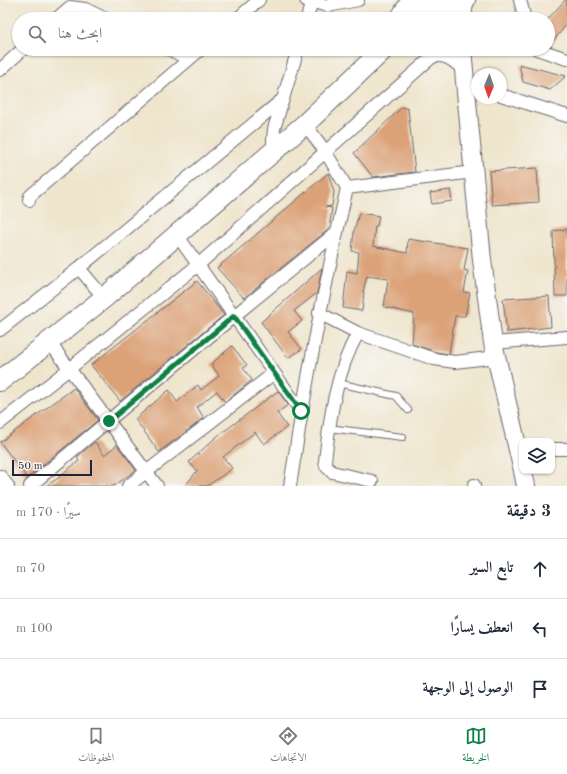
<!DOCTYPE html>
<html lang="ar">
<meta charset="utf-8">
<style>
:root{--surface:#fff;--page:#f6f6f7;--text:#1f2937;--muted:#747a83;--line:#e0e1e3;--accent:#0b8043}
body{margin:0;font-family:"Old Standard TT",Amiri,serif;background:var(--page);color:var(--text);direction:rtl}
.controls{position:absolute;right:12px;bottom:12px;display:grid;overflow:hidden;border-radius:8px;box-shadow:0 1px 3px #0004}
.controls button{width:36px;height:36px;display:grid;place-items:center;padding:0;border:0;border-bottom:1px solid var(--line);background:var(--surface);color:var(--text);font:20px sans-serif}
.compass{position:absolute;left:471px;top:68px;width:36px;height:36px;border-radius:50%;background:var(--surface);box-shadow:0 1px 3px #0004;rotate:182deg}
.scale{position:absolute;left:12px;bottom:10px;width:80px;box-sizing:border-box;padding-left:4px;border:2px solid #22223b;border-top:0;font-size:11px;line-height:14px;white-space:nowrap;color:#22223b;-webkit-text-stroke:3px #f6f6f2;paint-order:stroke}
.stop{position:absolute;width:12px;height:12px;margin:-9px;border:3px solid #0b8043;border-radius:50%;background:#fff}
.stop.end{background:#0b8043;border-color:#fff;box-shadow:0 1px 4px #0008}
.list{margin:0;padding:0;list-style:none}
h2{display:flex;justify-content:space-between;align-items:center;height:52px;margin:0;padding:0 16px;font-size:17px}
h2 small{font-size:13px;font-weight:400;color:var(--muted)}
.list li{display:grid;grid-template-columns:26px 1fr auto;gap:12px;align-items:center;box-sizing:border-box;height:60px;padding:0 16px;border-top:1px solid var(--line)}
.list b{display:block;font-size:15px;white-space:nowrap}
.list em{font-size:13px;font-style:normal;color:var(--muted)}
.icon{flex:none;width:22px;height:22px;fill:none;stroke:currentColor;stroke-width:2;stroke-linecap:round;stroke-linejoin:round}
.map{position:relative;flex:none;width:567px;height:486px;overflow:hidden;direction:ltr}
.search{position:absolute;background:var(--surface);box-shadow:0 1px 3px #0004;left:12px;right:12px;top:12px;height:44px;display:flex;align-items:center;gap:10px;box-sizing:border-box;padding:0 14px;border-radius:22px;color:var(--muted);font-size:15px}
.sheet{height:232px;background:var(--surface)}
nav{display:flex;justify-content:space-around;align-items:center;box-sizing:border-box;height:56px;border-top:1px solid var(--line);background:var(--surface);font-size:11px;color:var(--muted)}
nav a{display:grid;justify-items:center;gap:2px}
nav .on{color:var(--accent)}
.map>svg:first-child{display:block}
.building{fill:#dba177}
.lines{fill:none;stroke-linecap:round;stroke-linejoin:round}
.lane-casing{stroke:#6a666e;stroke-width:8}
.street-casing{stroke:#6a666e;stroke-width:14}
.secondary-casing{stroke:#6a666e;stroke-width:20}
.primary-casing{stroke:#6a666e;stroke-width:22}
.lane{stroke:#fff;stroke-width:6}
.street{stroke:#fff;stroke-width:12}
.secondary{stroke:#fff;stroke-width:18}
.primary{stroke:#fff;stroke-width:20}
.route{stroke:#0b8043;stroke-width:5}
</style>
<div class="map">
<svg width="567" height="486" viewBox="0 0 567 486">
<rect width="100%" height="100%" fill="#f6f6f2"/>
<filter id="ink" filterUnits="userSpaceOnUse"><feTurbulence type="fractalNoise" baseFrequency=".025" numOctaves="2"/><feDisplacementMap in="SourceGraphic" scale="8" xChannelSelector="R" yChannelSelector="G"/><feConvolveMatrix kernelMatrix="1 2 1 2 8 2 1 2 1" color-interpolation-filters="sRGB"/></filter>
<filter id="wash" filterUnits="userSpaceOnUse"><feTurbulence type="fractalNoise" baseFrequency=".012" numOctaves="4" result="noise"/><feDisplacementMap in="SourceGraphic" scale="16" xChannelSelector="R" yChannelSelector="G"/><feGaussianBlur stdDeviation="0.9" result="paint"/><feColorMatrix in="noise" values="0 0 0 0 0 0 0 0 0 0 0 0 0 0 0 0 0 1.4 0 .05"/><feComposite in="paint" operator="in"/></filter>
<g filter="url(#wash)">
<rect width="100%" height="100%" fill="#efe5cc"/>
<g id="blocks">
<path class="building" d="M565,0h2v24l-17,21h-2v-26z
M519,64l47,12 -16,14 -27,-8z
M402,107l6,2 7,63 -42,5 -19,-24z
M537,168l2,34 -47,3 -3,-34z
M328,173l6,19 -2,14 -7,1 7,1 -3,21 -85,69 -27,-30z
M450,190l2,11 -20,3 -2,-11z
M359,213l20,3 -2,10h-2l-2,20 34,7 1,-14 60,9 -4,22 4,1 -4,21 6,1 -5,23h-10l-6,38 -13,-2 -24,-8 2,-30 -30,-7 4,-28 -21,-3 -4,16h1l-2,19 -19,-3 4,-37 10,2 2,-21 -7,-1 2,-20z
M567,229v67h-12l-2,-65z
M322,268l-5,25 -23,18 8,10 -14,11 14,17 -14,9 -27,-36z
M197,281l27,34 -104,86 -29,-36z
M549,296l2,31 -44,5 -4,-33z
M232,346l15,19 -4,3 9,12 -27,22 -8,-11 -20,16 7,11 -45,34 -24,-33 34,-29 8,12 21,-17 3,5 18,-14 -8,-12z
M74,388l24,32 -71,58 -27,-36z
M278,391l10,14 -11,8 10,14 -23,17 -9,-12 -32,25 9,11 -3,3 -22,15h-22l12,-15 -8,-9 26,-24z
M95,442l9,13 13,-10 19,25 -22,16h-68l14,-9 -1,-1 20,-15 -2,-4z"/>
</g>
</g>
<g filter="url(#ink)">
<use href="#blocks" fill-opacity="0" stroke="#6a666e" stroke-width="1"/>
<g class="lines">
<defs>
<path id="lane" d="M338,383l58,13 12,14
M328,428l75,9"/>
<path id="street" d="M306,0l22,6 30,-6
M520,0l5,19
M56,19l14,-12 15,2 21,10
M237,19l22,-19
M307,19l5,-19
M168,49l21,10
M537,49l30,10
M0,70l23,-21
M501,95l66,21
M273,151v-11l1,-11 24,-80
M347,188l126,-16
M29,200l1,-4 171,-147
M177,235l124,176
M79,268l25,30
M319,313l39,20 76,26 21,3 41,-5
M0,330l79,-62 204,-169
M358,333c-22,39 -28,84 -33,128l1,5 6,6 40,9
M50,343l107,143
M493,343l74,-6
M0,423l69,-54 129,-104 234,-208c13,-4 21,4 31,12
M552,449h15
M0,476l8,10
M30,486l204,-170 102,-83
M128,486l146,-113
M290,486c15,-100 34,-199 57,-298l-22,-37 -20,-27
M474,486v-1"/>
<path id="secondary" d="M462,19l2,-18
M462,49l20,211 11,83 29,124
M523,471l3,15"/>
<path id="primary" d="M428,0c14,8 23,10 37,0
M400,19l12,-19
M420,19l7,-6 13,-6
M0,381l104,-83 201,-174 79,-75"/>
</defs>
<use href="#lane" class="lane-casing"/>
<use href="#street" class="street-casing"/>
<use href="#secondary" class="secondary-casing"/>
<use href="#primary" class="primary-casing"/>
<use href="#lane" class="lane"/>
<use href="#street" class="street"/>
<use href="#secondary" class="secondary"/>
<use href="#primary" class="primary"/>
</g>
</g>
<g class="lines" filter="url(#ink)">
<path class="route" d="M109,421l125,-105 67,95"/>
</g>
</svg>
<div class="controls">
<button><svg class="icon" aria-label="layers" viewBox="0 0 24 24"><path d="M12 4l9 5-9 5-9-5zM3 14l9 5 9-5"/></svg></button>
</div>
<svg class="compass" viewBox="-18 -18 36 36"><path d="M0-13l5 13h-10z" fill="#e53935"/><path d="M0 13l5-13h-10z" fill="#747a83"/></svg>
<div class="scale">50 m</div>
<div class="stop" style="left:301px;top:411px"></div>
<div class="stop end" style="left:109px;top:421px"></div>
<div class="search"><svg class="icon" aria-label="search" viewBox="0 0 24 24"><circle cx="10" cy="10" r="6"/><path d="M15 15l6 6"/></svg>ابحث هنا</div>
</div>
<section class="sheet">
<h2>3 دقيقة<small>سيرًا · 170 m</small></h2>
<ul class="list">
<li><svg class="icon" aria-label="ahead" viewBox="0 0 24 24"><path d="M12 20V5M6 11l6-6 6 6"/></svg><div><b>تابع السير</b></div><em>70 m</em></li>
<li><svg class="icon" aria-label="left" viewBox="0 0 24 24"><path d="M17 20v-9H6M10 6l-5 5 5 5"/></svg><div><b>انعطف يسارًا</b></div><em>100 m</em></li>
<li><svg class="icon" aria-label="arrive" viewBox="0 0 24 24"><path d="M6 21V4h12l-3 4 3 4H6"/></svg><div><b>الوصول إلى الوجهة</b></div></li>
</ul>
</section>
<nav>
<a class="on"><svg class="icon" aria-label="map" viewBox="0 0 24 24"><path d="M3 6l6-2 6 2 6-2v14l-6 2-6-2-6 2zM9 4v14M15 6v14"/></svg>الخريطة</a>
<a><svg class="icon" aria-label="directions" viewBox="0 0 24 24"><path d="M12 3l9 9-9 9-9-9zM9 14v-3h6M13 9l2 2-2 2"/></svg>الاتجاهات</a>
<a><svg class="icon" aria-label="saved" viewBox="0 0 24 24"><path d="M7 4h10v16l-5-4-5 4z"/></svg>المحفوظات</a>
</nav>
